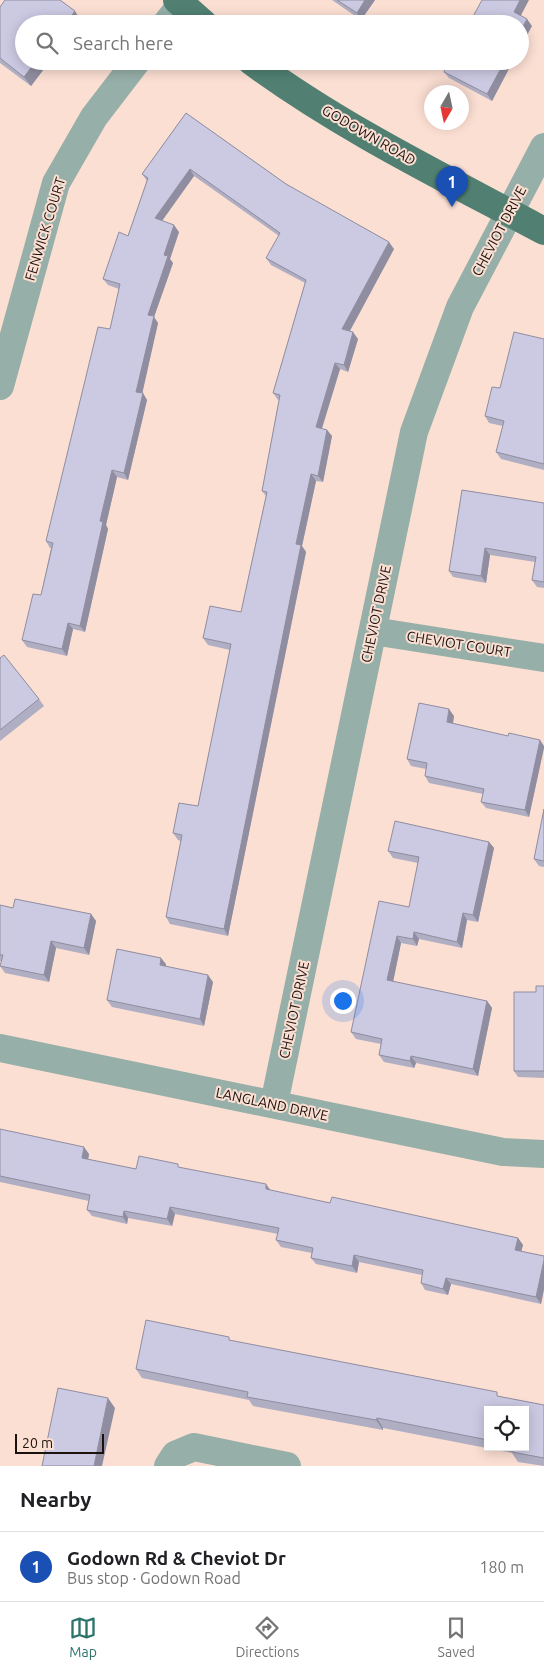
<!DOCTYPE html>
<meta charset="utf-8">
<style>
:root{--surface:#fff;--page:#f2f2f2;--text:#202124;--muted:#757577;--line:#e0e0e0;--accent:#2c736a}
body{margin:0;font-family:Ubuntu,sans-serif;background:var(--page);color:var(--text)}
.controls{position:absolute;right:15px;bottom:15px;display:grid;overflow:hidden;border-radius:0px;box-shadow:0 2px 12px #0003}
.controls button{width:45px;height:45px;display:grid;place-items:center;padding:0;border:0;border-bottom:1px solid var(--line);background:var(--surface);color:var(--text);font:25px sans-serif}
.compass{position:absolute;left:424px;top:85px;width:45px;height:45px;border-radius:50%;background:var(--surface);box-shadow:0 2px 12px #0003;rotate:189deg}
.scale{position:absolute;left:15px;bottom:12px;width:89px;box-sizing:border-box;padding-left:5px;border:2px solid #1b110d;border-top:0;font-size:14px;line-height:18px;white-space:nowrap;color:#1b110d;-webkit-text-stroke:4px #fcdfd3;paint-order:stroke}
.you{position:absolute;left:342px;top:1000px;width:18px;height:18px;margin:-12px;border:4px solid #fff;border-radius:50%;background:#1a73e8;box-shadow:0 0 0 8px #1a73e833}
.badge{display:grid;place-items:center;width:32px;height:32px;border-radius:50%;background:var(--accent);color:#fff;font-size:16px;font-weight:700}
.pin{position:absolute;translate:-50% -41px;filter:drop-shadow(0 1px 2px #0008)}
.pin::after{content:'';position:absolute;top:26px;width:18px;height:15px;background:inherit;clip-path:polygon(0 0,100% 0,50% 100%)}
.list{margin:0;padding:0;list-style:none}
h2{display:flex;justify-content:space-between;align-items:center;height:65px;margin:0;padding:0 20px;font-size:21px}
h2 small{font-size:16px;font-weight:400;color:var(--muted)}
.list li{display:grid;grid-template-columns:32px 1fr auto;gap:15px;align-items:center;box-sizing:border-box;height:70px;padding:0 20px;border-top:1px solid var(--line)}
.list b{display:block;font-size:19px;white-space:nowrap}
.list p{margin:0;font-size:16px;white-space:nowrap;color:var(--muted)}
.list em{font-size:16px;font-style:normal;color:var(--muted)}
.icon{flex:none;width:28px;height:28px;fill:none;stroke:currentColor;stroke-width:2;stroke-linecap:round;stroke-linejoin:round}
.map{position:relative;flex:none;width:544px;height:1466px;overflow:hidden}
.search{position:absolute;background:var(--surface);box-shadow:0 2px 12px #0003;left:15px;right:15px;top:15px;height:55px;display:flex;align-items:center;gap:12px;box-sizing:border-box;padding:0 18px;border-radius:28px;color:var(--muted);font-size:19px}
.sheet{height:135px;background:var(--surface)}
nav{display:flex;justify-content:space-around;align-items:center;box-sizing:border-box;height:70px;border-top:1px solid var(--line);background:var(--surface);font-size:14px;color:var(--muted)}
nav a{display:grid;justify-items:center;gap:2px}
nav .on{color:var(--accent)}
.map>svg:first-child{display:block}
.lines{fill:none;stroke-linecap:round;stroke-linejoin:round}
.street{stroke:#96afa8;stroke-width:28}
.primary{stroke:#518073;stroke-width:28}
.wall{fill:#afaec3;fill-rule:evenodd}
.shaded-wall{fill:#8f8d9f}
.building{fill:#cccae3;stroke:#8f8d9f}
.labels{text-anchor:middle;stroke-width:4;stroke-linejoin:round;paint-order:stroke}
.street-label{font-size:14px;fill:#1b110d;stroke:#fcdfd3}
</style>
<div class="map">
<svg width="544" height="1466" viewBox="0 0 544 1466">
<rect width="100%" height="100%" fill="#fcdfd3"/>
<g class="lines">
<path class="street" d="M166,24l15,-19
M0,386l56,-203 38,-66 43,-56
M373,631l171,27
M0,1048l503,104 41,2
M274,1104l140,-672 46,-125 84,-160
M168,1466l7,-11 19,-8 93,19"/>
<path class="primary" d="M177,0l27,24
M251,61c91,67 194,117 293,170"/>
</g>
<path class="wall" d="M332,0h43l-14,20z
M0,7l81,14 -50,65 -31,-23z
M513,61l-21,40 -43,-23 -5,-6z
M186,113l100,71 108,65 -44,82 8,8 -10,33 -8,-3 -18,60 5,1 5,6 -9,46 -7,-1 -14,65 4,6 -78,384 -58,-12 -4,-7 15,-76 -3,-1 -5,-7 25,-27 32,-156 -22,-5 -5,-7 38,-26 25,-116 -4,-5 17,-91h-1l-5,-7 32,-110 -34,-18 -5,-7 13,-22 -85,-60 -32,45 17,11 -9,27 3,4 -19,54 4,6 -16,70 5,7 -19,80 -11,-3 -11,48 2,4 -23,103 -12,-3 -6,27 -40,-9 -5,-7 19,-45 10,-47h-1l-4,-7 64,-212 9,-40 -11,-4 -5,-6 25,-43 19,-55 -5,-7z
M544,339v131l-43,-11 -5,-7 7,-26 -14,-3 -4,-7 15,-28z
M544,503v85l-7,-1 -5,-7 3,-18 -45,-7 -4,28 -33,-6 -4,-6z
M0,658l39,41 5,7 -44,35z
M454,716l-1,7 91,23 -15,71 -43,-9 -5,-6 2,-8 -54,-11 -4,-7 1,-7 -15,-3 -4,-7z
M544,809v58l-5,-1 -5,-7z
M489,842l5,6 -16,74 -11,-2 -5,28 -43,-9 -2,7 -16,-3 -8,39 94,19 5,7 -14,68 -62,-13 -2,5 -30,-6 -5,-7 2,-11 -25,-5 -5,-7 58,-125 9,-44 -25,-5 -5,-7z
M0,905l13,3 78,6 5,7 -7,34 -33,-7 -7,34 -44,-9 -5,-7 2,-5h-2z
M166,964v2l47,16 -9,44 -92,-19 -5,-7z
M544,986v92l-26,-1 -4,-6 22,-79z
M0,1129l89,25 -1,6 48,9 45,-1 90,23 59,12 188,35 5,7 -2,6 23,5v33l-3,15 -90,-20 -3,11 -23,-5 -4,-7 1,-8 -63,-13 -2,11 -41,-9 -5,-6 1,-5 -31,-6 -5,-7 2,-6 -103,-20 -3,12 -44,-8 -1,6 -35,-8 -5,-6 2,-9 -89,-19z
M232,1341l269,56 43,8v61l-26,-4 -6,-9 -129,-25v2l-130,-24 -4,-6 -107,-22 -6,-9zM488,1410l37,37h-37z"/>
<path class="shaded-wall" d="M365,0h10l-14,20 -4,-7z
M520,0h9l-10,19 -5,-7z
M75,11l6,10 -2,3h-14z
M527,19l5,7 -12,22v-16z
M36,61h14l-19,25 -7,-9z
M505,61h8l-21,40 -5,-7z
M190,169l4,7 -35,49 -4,-7z
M174,225l5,7 -9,27 3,4 -19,54 4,6 -17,76 -5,-7 12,-77 16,-60z
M389,242l5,7 -47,87 -5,-7z
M353,332l5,7 -10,33 -4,-7z
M335,363l5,6 -20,65 -4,-7z
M143,393l4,7 -19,80 -4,-7z
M327,430l5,6 -9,46 -5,-6z
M112,470l5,7 -11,48 2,4 -23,103 -5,-6 20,-105z
M311,474l5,7 -14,65 4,6 -78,384 -4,-7 72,-385z
M485,548l5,7 -4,28 -5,-7z
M68,623l5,6 -6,27 -5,-7z
M449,709l5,7 -2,13 -5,-7z
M540,740l4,6v2l-15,69 -4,-7z
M489,842l5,6 -16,74 -5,-7z
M463,913l4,7 -5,28 -5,-6z
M91,914l5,7 -7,34 -5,-7z
M414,932l5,7 -2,7 -4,-7z
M397,936l4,7 -9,44 -5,-7z
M51,941l5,7 -7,34 -5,-7z
M161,958l5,6 -1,8 -5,-7z
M208,975l5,7 -9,44 -4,-7z
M487,1001l5,7 -14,68 -5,-7z
M411,1056l5,7 -2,5 -4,-7z
M84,1147l5,7 -2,11 -5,-7z
M266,1184l5,7 -5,-2z
M170,1207l5,7 -3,12 -5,-7z
M124,1211l4,7 -1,6 -4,-7z
M518,1238l5,7 -3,11 -5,-6z
M354,1255l5,7 -2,11 -5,-7z
M544,1260v29l-3,15 -5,-7z
M446,1278l5,6 -3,11 -5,-6z
M108,1398l7,10 -13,58h-8z
M377,1418l6,10v2l-7,-10z"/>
<path class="building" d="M5,0h55l15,11 -10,13h-41v37h12l-12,16 -24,-19v-51z
M337,0h28l-8,13z
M482,0h38l-6,12 13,7 -7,13v-8h-51z
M449,61h56l-18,33 -43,-22z
M186,113l100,71 103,58 -47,87 11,3 -9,33 -9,-2 -19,64 11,3 -9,46 -7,-2 -15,70 5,1 -77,384 -58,-12 16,-82 -9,-2 6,-30 19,3 33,-162 -28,-6 7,-32 31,6 26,-120 -5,-1 18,-96 -7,-2 33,-113 -40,-22 14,-25 -90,-64 -35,49 19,7 -10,30 4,1 -20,59 6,1 -18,76 7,1 -19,80 -12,-3 -12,51 3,1 -23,104 -12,-3 -6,26 -40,-9 11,-46 8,1 12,-52 -7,-2 52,-214 12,2 10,-45 -17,-5 16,-47 9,4 20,-58 -6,-4z
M514,332l30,7v125l-48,-12 8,-31 -19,-5 7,-29 8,1z
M462,490l82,13v79l-12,-2 4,-23 -51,-9 -4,28 -32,-5z
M4,655l35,44 -39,31v-72z
M419,703l30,6 -2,13 61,14 1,-3 31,7 -15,70 -44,-8 3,-13 -59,-13 2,-13 -20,-4z
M544,809v52l-10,-2z
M395,821l94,21 -16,73 -10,-2 -6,29 -43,-10 -1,7 -16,-3 -10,44 100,21 -14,68 -62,-13 -1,5 -31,-6 3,-16 -31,-7 28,-131 30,6 10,-50 -31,-6z
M15,899l76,15 -7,34 -33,-7 -7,34 -44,-9 3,-11h-3v-50l13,3z
M117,949l44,9 -1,7 48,10 -8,44 -93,-19z
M536,986h8v85h-30v-79h22z
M0,1129l84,18 -2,11 54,11 3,-13 39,8v3l88,17v5l64,14 2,-6 186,41 -3,12 29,6v4l-8,37 -90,-19 -3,11 -22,-6 2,-13 -69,-15 -2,11 -41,-8 2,-10 -37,-8 3,-12 -109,-21 -3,12 -43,-8 -1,6 -36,-7 3,-15 -90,-19z
M146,1320l83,17v3l268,52v4l47,9v53l-32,-6 1,-5h12v-37h-37v30l-111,-22 -1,2 -129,-23 1,-5 -112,-23z
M58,1388l50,10 -14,68h-52z"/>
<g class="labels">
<g class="street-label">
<text transform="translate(369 135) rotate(30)" y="5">GODOWN ROAD</text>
<text transform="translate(45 229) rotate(-73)" y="5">FENWICK COURT</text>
<text transform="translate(499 231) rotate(-62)" y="5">CHEVIOT DRIVE</text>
<text transform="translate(376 614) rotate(-78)" y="5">CHEVIOT DRIVE</text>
<text transform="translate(459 644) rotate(9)" y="5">CHEVIOT COURT</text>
<text transform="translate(294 1010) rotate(-78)" y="5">CHEVIOT DRIVE</text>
<text transform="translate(272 1104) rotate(12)" y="5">LANGLAND DRIVE</text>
</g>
</g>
</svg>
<div class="controls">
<button><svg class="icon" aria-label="locate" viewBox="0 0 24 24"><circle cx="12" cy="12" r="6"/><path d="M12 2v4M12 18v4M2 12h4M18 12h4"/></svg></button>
</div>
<svg class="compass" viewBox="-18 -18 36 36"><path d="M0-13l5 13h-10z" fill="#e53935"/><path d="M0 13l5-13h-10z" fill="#757577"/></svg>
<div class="scale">20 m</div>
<div class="you"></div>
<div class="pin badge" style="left:452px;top:207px;background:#1a4fb4">1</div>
<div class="search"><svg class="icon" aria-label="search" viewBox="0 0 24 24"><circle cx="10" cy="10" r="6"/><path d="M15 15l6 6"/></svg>Search here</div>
</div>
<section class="sheet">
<h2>Nearby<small></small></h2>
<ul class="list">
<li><span class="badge" style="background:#1a4fb4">1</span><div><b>Godown Rd &amp; Cheviot Dr</b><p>Bus stop · Godown Road</p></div><em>180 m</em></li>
</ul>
</section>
<nav>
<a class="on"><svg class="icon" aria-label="map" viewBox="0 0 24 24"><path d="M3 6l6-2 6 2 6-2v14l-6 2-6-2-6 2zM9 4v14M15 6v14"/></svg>Map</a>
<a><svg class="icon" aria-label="directions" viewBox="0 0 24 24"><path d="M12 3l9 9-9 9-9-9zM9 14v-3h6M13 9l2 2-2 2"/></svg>Directions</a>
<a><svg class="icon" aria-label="saved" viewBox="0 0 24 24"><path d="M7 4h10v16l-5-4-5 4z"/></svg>Saved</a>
</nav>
